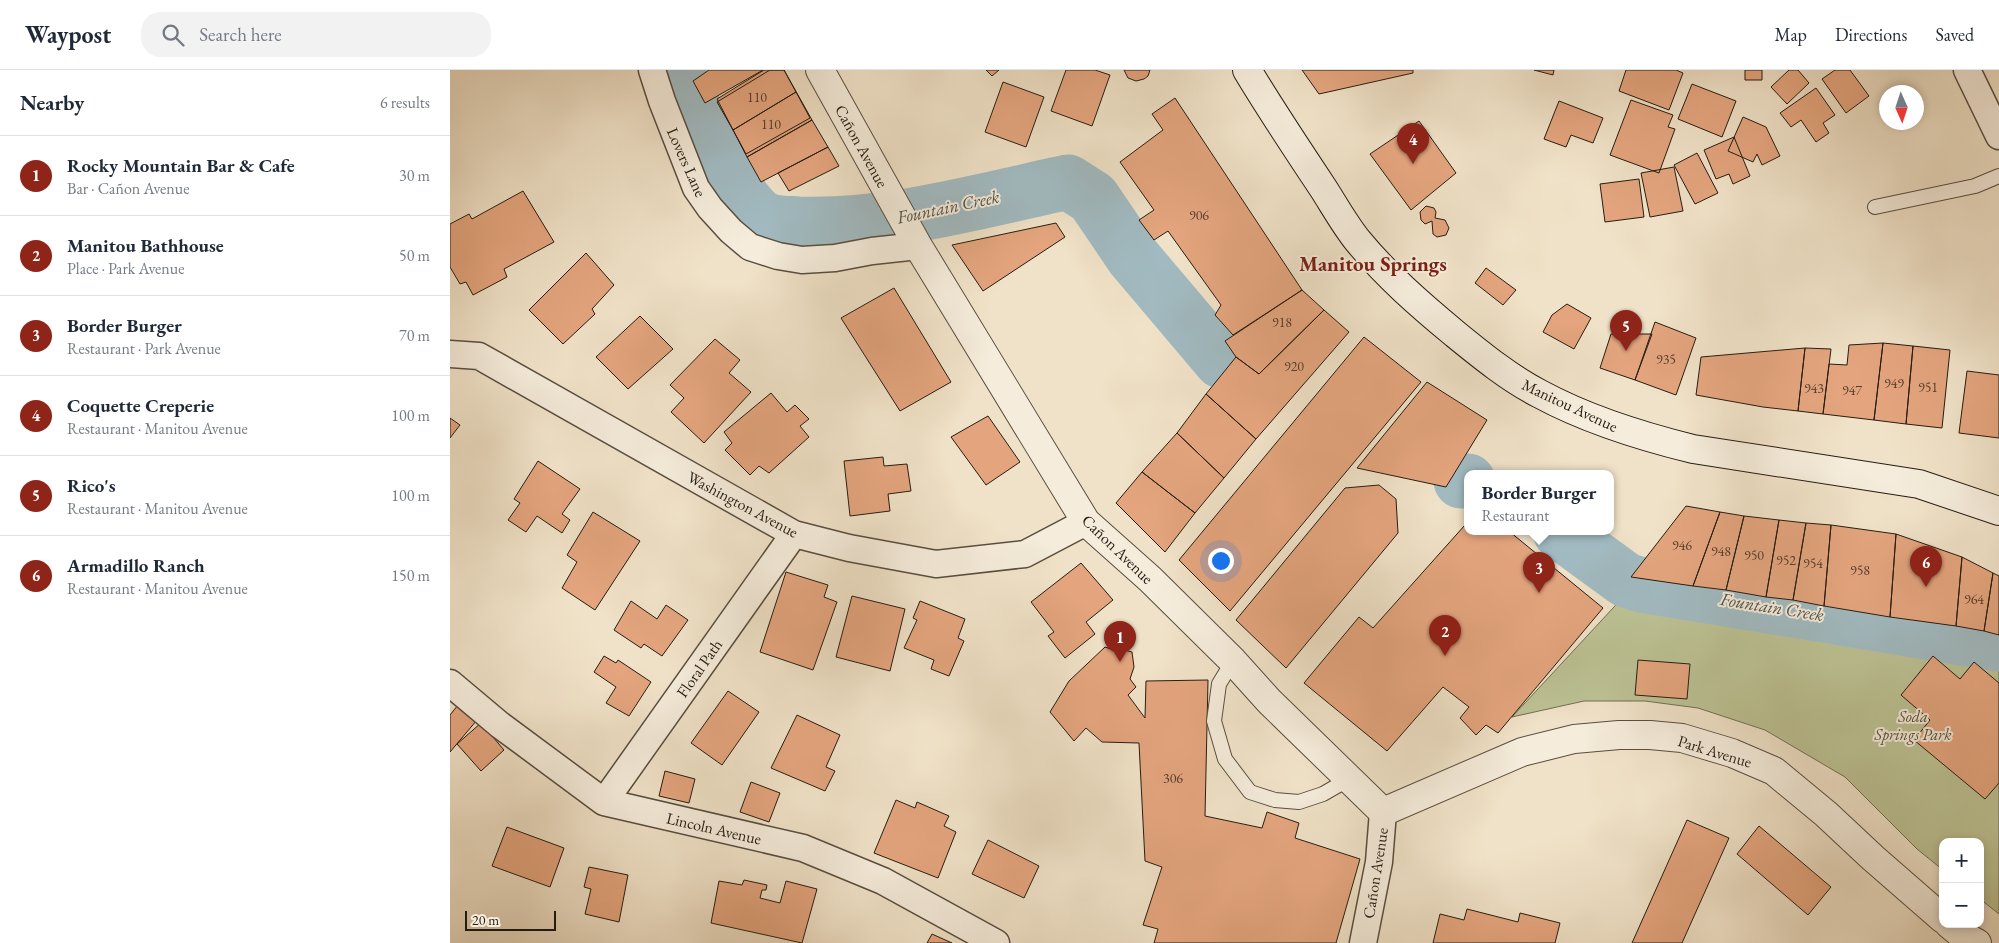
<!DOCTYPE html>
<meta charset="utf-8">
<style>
:root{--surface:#fff;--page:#f2f2f3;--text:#1f2937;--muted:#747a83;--line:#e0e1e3;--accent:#8f2418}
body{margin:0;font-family:"EB Garamond",serif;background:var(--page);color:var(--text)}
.controls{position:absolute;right:15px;bottom:15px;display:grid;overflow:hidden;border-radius:10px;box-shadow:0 2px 8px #0003}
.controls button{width:45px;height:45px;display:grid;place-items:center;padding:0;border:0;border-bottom:1px solid var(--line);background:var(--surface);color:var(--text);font:25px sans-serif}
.compass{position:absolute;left:1429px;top:15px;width:45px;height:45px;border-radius:50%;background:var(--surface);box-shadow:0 2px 8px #0003;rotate:177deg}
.scale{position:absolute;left:15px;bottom:12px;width:91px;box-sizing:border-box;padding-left:5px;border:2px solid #251c12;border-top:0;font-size:14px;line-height:18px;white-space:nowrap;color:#251c12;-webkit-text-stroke:4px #f5ecdb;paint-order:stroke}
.you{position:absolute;left:770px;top:490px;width:18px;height:18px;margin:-12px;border:4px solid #fff;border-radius:50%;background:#1a73e8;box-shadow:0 0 0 8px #1a73e833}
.badge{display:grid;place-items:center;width:32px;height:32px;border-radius:50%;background:var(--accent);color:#fff;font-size:16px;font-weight:700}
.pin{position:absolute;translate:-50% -41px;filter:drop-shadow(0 1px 2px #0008)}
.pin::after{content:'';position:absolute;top:26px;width:18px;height:15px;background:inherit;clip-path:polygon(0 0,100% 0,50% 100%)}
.popup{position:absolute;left:1014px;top:400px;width:150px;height:65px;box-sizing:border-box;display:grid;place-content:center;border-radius:10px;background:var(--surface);filter:drop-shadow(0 1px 4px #0005);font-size:16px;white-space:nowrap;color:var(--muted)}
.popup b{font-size:19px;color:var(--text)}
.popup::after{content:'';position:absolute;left:50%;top:100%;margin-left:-10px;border:10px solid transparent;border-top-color:var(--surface)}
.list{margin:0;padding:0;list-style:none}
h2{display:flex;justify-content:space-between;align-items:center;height:65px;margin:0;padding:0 20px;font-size:21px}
h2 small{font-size:16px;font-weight:400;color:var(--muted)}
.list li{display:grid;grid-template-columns:32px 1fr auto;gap:15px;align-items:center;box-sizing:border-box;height:80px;padding:0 20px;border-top:1px solid var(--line)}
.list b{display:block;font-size:19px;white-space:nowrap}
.list p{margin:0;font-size:16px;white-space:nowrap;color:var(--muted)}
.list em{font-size:16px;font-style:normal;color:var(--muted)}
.icon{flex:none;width:28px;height:28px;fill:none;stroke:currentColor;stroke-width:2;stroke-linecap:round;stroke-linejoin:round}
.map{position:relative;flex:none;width:1549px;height:873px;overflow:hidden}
header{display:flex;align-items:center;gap:30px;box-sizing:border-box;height:70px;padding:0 25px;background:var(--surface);border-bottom:1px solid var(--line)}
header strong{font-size:24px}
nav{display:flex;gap:28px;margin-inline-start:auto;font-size:18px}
.search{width:350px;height:45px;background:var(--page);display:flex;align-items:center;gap:12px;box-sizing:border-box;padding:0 18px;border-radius:20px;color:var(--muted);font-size:19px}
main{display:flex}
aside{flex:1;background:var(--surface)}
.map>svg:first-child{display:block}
.green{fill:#bcc294;stroke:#706f53}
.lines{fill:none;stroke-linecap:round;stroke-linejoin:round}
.river{stroke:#a1bac1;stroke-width:55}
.building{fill:#e4a57e;stroke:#251c12}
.service-casing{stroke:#584e40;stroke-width:16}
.minor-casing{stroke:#584e40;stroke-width:29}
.tertiary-casing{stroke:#584e40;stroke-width:30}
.secondary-casing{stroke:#251c12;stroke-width:30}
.service{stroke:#f5ecdb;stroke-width:14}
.minor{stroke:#f5ecdb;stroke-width:26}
.tertiary{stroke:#f5ecdb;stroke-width:28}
.secondary{stroke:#f5ecdb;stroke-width:28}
.labels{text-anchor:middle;stroke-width:4;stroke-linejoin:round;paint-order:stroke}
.number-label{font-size:14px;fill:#553e2d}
.street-label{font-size:16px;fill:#251c12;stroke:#f5ecdb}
.park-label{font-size:16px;font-style:italic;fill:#524e39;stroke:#f5ecdb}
.water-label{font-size:18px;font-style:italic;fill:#50534f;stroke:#f5ecdb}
.district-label{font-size:21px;font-weight:bold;fill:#7a1f14;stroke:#f5ecdb}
</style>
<header>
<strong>Waypost</strong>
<div class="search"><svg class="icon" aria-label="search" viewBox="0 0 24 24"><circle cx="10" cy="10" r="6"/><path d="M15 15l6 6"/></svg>Search here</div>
<nav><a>Map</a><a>Directions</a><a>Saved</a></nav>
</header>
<main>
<aside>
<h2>Nearby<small>6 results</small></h2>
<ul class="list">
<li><span class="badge">1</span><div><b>Rocky Mountain Bar &amp; Cafe</b><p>Bar · Cañon Avenue</p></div><em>30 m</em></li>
<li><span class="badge">2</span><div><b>Manitou Bathhouse</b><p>Place · Park Avenue</p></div><em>50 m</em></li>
<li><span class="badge">3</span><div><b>Border Burger</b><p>Restaurant · Park Avenue</p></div><em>70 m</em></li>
<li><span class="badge">4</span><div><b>Coquette Creperie</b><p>Restaurant · Manitou Avenue</p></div><em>100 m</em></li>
<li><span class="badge">5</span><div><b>Rico's</b><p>Restaurant · Manitou Avenue</p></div><em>100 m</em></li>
<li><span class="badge">6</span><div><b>Armadillo Ranch</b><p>Restaurant · Manitou Avenue</p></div><em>150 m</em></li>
</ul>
</aside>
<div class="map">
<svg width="1549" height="873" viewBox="0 0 1549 873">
<rect width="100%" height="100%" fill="#f0e2c8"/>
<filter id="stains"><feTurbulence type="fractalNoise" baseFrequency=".004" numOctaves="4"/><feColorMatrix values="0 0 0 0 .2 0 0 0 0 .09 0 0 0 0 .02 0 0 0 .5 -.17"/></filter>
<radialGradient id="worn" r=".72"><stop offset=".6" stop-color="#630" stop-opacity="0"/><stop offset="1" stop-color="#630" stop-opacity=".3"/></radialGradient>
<path class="green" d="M1176,524l373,58v262l-19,-15v-57h-37v28l-26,-21 -72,-72 -80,-47 -67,-22 -53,-7h-61l-72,16z"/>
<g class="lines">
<path class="river" d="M227,0c19,41 48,115 81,145 10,9 28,8 40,9 91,3 182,-23 270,-42l25,16 40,59 88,104
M1011,411h7
M1110,462l66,48 16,5 357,59"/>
</g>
<path class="building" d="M259,0h54l-58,33 -12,-22z
M314,0h20l28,50 -65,37 -30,-58z
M320,0h14l12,22 -63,38 -16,-28z
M536,0h13l-7,6z
M616,0h29l15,5 -18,51 -41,-15z
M674,0h26l-2,6 -4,3 -8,2 -8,-3z
M852,0h111v3l-94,21z
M1084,0h20l-1,5z
M1176,0h50l7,3 -14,37 -50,-19z
M1295,0h17v10h-17z
M1339,0h9l11,13 -22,21 -16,-17z
M1385,0h15l19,26 -23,17 -24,-34z
M553,12l41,15 -18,50 -41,-15z
M1242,14l44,17 -14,36 -44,-18z
M1366,18l19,27 -12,8 6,10 -13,9 -15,-22 -10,7 -11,-14z
M346,22l14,26 -64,36 -13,-24z
M725,28l127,192 -69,45 -18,-20 6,-10 -53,-74 -14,9 -15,-20 15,-10 -34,-48 43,-32 -11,-16z
M1181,30l42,15 -5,12 7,2 -16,44 -49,-18z
M1109,31l44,17 -10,25 -22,-8 -5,12 -22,-8z
M1293,47l23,10 14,29 -18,9 -5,-11 -4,8 -25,-11z
M362,50l16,27 -67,35 -14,-25z
M969,51l37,52 -45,37 -41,-56z
M1284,67l16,39 -17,8 -4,-10 -13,5 -12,-29z
M378,77l11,19 -50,25 -11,-18z
M1247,83l21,40 -23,11 -21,-39z
M1224,97l9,44 -33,6 -9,-44z
M1189,109l5,38 -39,5 -5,-38z
M73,121l31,51 -50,27 3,8 -34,18 -7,-13 -6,2 -10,-17v-43l19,-10 3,5z
M976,136l8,2 2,4 -1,6 10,2 4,8 -3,7 -9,2 -4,-3 -1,-13 -7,3 -4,-4 -1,-8z
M606,153l9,14 -82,54 -31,-46z
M136,183l28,32 -22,24 3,5 -32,30 -34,-34z
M1036,198l30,22 -13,15 -28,-22z
M444,218l57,94 -51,29 -59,-93z
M852,220l22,20 -65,64 -23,-17 -11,-16z
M1117,234l24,14 -17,31 -31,-17 9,-17z
M874,240l25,22 -93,107 -50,-45 30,-37 23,17z
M190,246l33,33 -45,40 -32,-32z
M1205,252l41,16 -20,57 -41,-15z
M1161,264h41l-17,46 -35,-12z
M914,267l57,45 -191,229 -51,-51z
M265,269l25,21 -11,13 22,19 -47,51 -33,-31 13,-14 -14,-13z
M1433,273l-9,77 -51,-6 6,-50 18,1 2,-20z
M1433,273l30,3 -7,78 -32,-4z
M1463,276l37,4 -8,78 -36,-4z
M1355,278l-7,63 -35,-4 -67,-12 5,-38z
M1355,278l26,1 -8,65 -25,-3z
M1517,301l32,4v63l-40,-5z
M977,312l60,38 -41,67 -89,-19z
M321,323l16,19 8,-7 14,14 -9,7 9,11 -40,36 -10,-7 -9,9 -25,-25 7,-7 -8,-11z
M756,324l50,45 -32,39 -47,-45z
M538,346l32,46 -34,23 -35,-48z
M0,348l10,7 -10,13z
M727,363l47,45 -29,35 -53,-41z
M433,387l1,9 23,-2 4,27 -23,3 2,17 -40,5 -6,-55z
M88,391l42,28 -18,25 8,6 -8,13 -25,-17 -11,16 -18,-12 12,-17 -6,-4z
M692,402l53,41 -30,39 -49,-49z
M929,415l17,14 2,34 -112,135 -50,-48 109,-132z
M1236,436l34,6 -27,74 -62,-9z
M143,442l47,29 -45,69 -33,-22 15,-26 -10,-7z
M1270,442l24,4 -18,74 -33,-4z
M1294,446l35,4 -13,77 -40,-7z
M1329,450l27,3 -13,77 -27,-3z
M1356,453l25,2 -7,81 -31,-6z
M1015,455h3v7h42l93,76 -105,125 -12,-8 -10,10 -16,-17 9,-11 -26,-20 -56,64 -83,-68 55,-66 14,11z
M1381,455l65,9 -6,83 -66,-11z
M1446,464l66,23 -6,69 -66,-9z
M1512,487l31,16 -9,58 -28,-5z
M631,493l32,37 -27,22 9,12 -30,24 -17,-22 6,-4 -23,-30z
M336,502l42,13 -4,12 13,5 -24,68 -53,-18z
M1543,503l6,3v59l-15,-4z
M402,526l53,13 -15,62 -54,-14z
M181,531l26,18 9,-14 22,15 -26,36 -18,-12 -3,4 -27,-18z
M470,531l45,18 -7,19 6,3 -15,35 -18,-7 3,-9 -30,-12 13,-28 -4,-2z
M655,577l9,3h11l7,2 2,15 -4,12 6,8 -8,8 17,23 1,-37 62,-1 -3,136 57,12 5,-16 32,11 -4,15 65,21 -24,84h-182l4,-14 -15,-4 19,-58 -17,-6 -6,-118 -37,-1 -16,-14 -12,13 -24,-29 19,-31z
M154,586l12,7 2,-3 33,22 -22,34 -23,-13 10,-16 -22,-15z
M1483,586l27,23 14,-17 25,21v100l-14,16 -71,-59 16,-20 -29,-25z
M1188,590l52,4 -3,35 -52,-4z
M278,621l31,21 -37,53 -31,-22z
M8,635l19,15 -27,32v-37z
M347,645l43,20 -14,32 9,4 -10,20 -54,-23z
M31,653l23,27 -23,21 -24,-27z
M215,701l30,8 -6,24 -30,-7z
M301,712l29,11 -11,29 -29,-10z
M446,730l19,8 2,-6 32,14 -5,10 12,6 -18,46 -64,-25z
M1237,750l42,18 -47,105h-50z
M1309,756l72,61 -23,28 -71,-61z
M57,757l57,21 -14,39 -58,-21z
M538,770l51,26 -15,32 -52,-24z
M139,797l39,8 -9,47 -34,-8 6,-25 -7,-2z
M294,810l23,5 -1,5h-4l-2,8 20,5 6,-22 31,8 -15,54 -91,-20 8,-42 23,4z
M1017,839l51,13 2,-9 40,10 -5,20h-122l7,-29 24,6z
M482,864l20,9h-25z"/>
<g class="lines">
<defs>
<path id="service" d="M1425,137l100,-21 24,-10
M783,591l-14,23 -5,37 11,38 25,33 25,8 24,2 24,-8 26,-15"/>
<path id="minor" d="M202,0l10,31 34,87 14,20 21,23 19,16 28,9 24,4 33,-2 37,-7 46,-5
M1517,0l32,66
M0,284l29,2 315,178 55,14 87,16 89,-10 61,-32
M0,613l50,42 104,77 199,46 80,33 113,62
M154,732l190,-268
M913,873l16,-81 4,-50"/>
<path id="tertiary" d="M370,0l98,176 168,276 64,57 83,82 36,40 114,111 139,-60 52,-13 45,-4h31l32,3 50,15 42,18 52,43 47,44 70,61
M1499,854l13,11 15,8"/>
<path id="secondary" d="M797,0c24,40 50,79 76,118 11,17 22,37 35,53 29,35 61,63 96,92 27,22 55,45 86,61 48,26 100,42 153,55l226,35 80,27"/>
</defs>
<use href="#service" class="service-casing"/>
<use href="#minor" class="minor-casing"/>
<use href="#tertiary" class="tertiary-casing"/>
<use href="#secondary" class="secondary-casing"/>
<use href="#service" class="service"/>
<use href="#minor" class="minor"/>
<use href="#tertiary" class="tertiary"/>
<use href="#secondary" class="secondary"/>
</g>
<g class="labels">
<g class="number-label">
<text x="307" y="32">110</text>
<text x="321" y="59">110</text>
<text x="749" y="150">906</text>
<text x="832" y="257">918</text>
<text x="1216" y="294">935</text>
<text x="844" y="301">920</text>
<text x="1444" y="318">949</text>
<text x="1478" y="322">951</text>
<text x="1364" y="323">943</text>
<text x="1402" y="325">947</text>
<text x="1232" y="480">946</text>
<text x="1271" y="486">948</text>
<text x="1304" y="490">950</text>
<text x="1336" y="495">952</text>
<text x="1363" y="498">954</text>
<text x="1410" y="505">958</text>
<text x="1524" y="534">964</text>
<text x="723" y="713">306</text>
</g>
<g class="street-label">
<text transform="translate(412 76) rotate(61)" y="6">Cañon Avenue</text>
<text transform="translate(237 92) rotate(66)" y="6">Lovers Lane</text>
<text transform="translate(1120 335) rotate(25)" y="6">Manitou Avenue</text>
<text transform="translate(293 434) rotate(28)" y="6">Washington Avenue</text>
<text transform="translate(668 479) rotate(44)" y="6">Cañon Avenue</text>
<text transform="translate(249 598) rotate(-55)" y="6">Floral Path</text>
<text transform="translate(1265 681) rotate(17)" y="6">Park Avenue</text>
<text transform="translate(264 758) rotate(13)" y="6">Lincoln Avenue</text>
<text transform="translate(925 803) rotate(-81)" y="6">Cañon Avenue</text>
</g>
<g class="park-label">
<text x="1463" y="652">Soda<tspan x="1463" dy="18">Springs Park</tspan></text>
</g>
<g class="water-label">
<text transform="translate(498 137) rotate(-12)" y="6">Fountain Creek</text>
<text transform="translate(1322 537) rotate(9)" y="6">Fountain Creek</text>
</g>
<g class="district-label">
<text x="923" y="201">Manitou Springs</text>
</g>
</g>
<rect width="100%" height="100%" filter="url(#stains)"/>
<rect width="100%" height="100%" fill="url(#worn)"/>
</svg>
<div class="controls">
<button>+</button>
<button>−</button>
</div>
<svg class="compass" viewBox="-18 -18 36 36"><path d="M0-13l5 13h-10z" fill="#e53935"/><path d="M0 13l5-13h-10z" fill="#747a83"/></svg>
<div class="scale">20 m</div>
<div class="you"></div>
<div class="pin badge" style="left:670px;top:592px">1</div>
<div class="pin badge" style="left:995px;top:586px">2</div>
<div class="pin badge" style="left:1089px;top:523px">3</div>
<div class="popup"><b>Border Burger</b>Restaurant</div>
<div class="pin badge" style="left:963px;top:94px">4</div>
<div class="pin badge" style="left:1176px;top:281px">5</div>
<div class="pin badge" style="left:1476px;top:517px">6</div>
</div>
</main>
